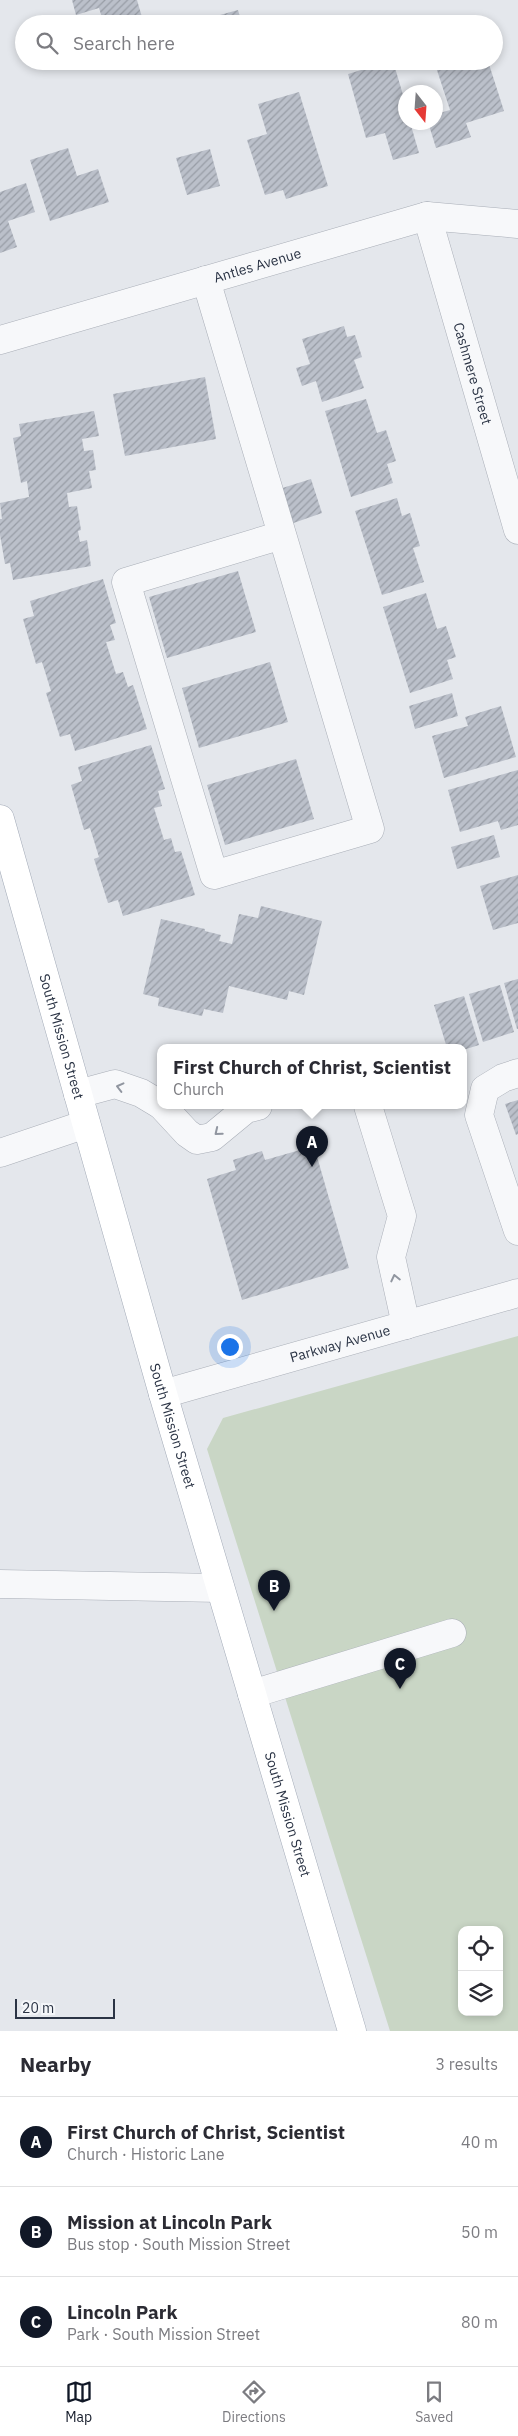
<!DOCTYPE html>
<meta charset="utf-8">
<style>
:root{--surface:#fff;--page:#f7f7f7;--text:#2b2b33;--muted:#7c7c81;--line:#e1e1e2;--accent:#111827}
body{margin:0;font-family:"IBM Plex Sans",sans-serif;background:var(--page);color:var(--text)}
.controls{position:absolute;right:15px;bottom:15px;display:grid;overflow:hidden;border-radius:10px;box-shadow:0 2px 8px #0003}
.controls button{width:45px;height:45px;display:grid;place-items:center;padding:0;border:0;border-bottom:1px solid var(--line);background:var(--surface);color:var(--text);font:25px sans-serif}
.compass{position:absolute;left:398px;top:85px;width:45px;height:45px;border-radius:50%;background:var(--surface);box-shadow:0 2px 8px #0003;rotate:163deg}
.scale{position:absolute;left:15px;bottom:12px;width:100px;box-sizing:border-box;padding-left:5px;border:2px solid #2b3445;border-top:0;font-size:14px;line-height:18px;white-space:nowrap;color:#2b3445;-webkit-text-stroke:4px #f4f6f9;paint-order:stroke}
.you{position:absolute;left:229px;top:1346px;width:18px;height:18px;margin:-12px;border:4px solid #fff;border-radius:50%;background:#1a73e8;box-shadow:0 0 0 8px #1a73e833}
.badge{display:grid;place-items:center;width:32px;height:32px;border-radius:50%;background:var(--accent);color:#fff;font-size:16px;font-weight:700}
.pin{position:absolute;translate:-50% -41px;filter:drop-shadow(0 1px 2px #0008)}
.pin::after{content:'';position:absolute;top:26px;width:18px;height:15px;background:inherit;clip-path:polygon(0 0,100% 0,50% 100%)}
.popup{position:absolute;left:157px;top:1044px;width:310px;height:65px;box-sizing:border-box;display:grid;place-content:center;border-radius:10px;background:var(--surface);filter:drop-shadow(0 1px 4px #0005);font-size:16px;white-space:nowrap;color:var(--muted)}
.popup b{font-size:19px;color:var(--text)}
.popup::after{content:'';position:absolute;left:50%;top:100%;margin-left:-10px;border:10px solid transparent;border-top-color:var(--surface)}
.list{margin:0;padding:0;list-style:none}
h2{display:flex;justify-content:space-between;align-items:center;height:65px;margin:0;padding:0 20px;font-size:21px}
h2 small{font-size:16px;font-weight:400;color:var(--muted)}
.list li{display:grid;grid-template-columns:32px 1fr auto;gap:15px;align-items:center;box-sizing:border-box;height:90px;padding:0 20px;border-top:1px solid var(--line)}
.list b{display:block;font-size:19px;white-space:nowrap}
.list p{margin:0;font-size:16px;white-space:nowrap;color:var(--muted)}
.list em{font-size:16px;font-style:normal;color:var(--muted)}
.icon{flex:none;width:28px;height:28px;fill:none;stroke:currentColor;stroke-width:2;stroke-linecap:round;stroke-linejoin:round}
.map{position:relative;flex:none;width:518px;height:2031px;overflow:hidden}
.search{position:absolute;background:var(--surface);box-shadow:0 2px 8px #0003;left:15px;right:15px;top:15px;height:55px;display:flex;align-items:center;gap:12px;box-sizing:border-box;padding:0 18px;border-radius:28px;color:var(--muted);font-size:19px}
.sheet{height:335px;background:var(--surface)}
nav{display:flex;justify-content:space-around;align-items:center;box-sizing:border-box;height:70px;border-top:1px solid var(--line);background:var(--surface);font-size:14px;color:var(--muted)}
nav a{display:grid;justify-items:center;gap:2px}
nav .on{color:var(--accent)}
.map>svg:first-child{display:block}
.park{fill:#c9d6c5;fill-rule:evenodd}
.building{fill:url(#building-hatch)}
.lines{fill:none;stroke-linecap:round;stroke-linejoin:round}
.minor-casing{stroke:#a9aeb7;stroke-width:29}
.major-casing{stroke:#a3abb8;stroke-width:29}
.minor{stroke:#f7f8fa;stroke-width:28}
.major{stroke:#fff;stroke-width:28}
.oneway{stroke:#9196a0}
.labels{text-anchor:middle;stroke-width:4;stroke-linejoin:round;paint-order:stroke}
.street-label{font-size:14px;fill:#2b3445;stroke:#f4f6f9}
</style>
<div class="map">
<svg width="518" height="2031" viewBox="0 0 518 2031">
<defs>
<pattern id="building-hatch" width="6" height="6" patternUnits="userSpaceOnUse" patternTransform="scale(1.25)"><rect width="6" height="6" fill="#bbc0ca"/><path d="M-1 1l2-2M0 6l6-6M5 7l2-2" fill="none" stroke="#989da6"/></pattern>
</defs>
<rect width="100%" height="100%" fill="#e4e7ec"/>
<path class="park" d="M518,1336v695h-128l-183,-582 16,-31zM462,1930h37v82h-37z"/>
<path class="building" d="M72,0h65l7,24h-40l-5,-16 -23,7z
M238,10l4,14h-51v-1z
M188,61h31v1l-28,8z
M391,61h2l13,44v17h4l9,31 -26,7 -8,-27 -19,5 -18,-64z
M434,61h54l16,50 -38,12 5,14 -35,11 -8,-26h8v-8l14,-4z
M299,92l29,94 -42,13 -3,-9 -18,5 -18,-55 20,-6 -9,-30z
M68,148l9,28 21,-7 11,33 -59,19 -20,-61z
M210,149l10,37 -33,9 -11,-37z
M26,183l9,29 -27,9 9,26 -17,6v-61z
M344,326l3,11 8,-2 7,22 -8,3 10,28 -42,14 -6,-21 -14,5 -6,-18 14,-4 -8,-25z
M205,377l11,62 -91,17 -12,-62z
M366,399l11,34 9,-3 10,31 -9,3 6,19 -42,14 -26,-86z
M94,411l5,25 -17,3 2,12 9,-1 3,20 -7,1 3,17 -25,5 2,14 8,-1 4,24 -3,1 2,11 7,-2 4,26 -78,14 -3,-17 -5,1 -5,-29v-16h2l-2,-16 29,-6 -2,-16 -6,2 -8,-45 8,-2 -2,-12z
M311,479l11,34 -37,13 -12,-35z
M397,498l5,18 8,-3 10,33 -7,2 11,34 -42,13 -27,-84z
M238,571l18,61 -89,26 -18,-61z
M103,579l13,44 -6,2 5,15 -9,2 10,32 7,-2 5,15 5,-2 14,44 -72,22 -5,-17 -10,3 -14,-44 5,-2 -9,-29 -6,2 -13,-45 11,-3 -4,-15z
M426,593l11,36 9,-3 10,31 -9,3 6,19 -43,14 -27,-86z
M270,662l18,60 -89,26 -17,-60z
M452,693l6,23 -43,13 -6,-23z
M501,706l15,51 -72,21 -12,-42 36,-10 -3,-9z
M151,745l14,44 -7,2 4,15 -8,2 10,32 7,-2 4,14 6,-1 14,44 -72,21 -5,-16 -10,3 -14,-44 5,-2 -9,-29 -6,2 -13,-45 11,-4 -4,-14z
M296,759l18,60 -89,26 -18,-60z
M518,770v55l-17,5 -3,-9 -38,11 -12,-42z
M494,835l6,22 -43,12 -6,-22z
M518,875v48l-25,7 -13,-44z
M261,906l61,15 -18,74 -15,-4 -2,9 -58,-14 -6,27 -19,-4 -2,7 -44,-10 1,-8 -16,-4 18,-75 44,10v2l16,4 -2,6 13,3 7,-30 19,4z
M518,979v50h-1l-13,-46z
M500,985l14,47 -31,10 -14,-48z
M464,996l15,49 -16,5 -16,-2 -13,-43z
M518,1100v34l-2,1 -11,-31z
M314,1146l35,122 -107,32 -35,-121 29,-9 -3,-10 29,-9 3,9z"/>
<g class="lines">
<defs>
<g id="minor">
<path id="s1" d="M427,216l91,314"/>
<path d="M206,280l164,549 -156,46 -88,-293 156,-47"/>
<path id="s2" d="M0,340l427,-124 91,8"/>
<path d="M518,1073l-15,5 -18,11 -6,26 39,116"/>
<path d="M78,1094l37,-10 26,9 20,12"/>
<path d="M162,1106l25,27 10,7 15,-3 34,-28 12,-3"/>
<path d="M368,1106l34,110 -11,41 15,68"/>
<path d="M0,1153l86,-29"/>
<path id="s3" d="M163,1394l355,-101"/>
<path d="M0,1584l220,4"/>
<path d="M252,1694l200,-61"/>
</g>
<g id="major">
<path id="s4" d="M0,819l163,575 189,637"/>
</g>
</defs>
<use href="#minor" class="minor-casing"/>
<use href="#major" class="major-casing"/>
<use href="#minor" class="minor"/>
<use href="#major" class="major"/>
</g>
<defs><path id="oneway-chevron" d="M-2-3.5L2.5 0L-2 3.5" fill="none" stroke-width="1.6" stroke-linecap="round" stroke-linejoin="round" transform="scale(1.25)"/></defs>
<g class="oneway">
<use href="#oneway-chevron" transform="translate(120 1087) rotate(-166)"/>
<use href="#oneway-chevron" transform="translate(218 1132) rotate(141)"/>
<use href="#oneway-chevron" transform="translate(395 1278) rotate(-103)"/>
</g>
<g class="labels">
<g class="street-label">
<text dy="5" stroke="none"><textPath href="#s2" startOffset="268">Antles Avenue</textPath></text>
<text dy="5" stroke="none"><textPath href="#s1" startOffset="164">Cashmere Street</textPath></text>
<text dy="5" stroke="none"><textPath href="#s4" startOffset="226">South Mission Street</textPath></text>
<text dy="5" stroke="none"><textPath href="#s3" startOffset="184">Parkway Avenue</textPath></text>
<text dy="5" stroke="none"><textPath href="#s4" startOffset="631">South Mission Street</textPath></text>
<text dy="5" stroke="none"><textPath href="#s4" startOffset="1036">South Mission Street</textPath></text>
</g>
</g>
</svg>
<div class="controls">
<button><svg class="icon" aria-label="locate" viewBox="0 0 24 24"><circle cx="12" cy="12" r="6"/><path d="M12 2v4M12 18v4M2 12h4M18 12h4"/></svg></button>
<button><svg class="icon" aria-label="layers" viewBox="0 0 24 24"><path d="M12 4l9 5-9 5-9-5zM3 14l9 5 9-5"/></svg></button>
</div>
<svg class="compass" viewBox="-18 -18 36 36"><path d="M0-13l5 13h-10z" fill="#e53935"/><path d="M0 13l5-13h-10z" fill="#7c7c81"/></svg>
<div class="scale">20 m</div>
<div class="you"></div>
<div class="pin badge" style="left:312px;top:1167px">A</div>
<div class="popup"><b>First Church of Christ, Scientist</b>Church</div>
<div class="pin badge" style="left:274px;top:1611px">B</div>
<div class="pin badge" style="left:400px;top:1689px">C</div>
<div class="search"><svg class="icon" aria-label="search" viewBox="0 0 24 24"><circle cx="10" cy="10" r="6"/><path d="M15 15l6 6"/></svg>Search here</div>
</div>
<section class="sheet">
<h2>Nearby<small>3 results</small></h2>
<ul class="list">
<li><span class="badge">A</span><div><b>First Church of Christ, Scientist</b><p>Church · Historic Lane</p></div><em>40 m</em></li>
<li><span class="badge">B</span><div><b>Mission at Lincoln Park</b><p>Bus stop · South Mission Street</p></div><em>50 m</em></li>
<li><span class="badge">C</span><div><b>Lincoln Park</b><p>Park · South Mission Street</p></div><em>80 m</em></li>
</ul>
</section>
<nav>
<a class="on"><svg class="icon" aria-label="map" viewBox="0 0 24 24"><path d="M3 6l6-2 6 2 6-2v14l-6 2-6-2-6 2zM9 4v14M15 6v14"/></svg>Map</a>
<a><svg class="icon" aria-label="directions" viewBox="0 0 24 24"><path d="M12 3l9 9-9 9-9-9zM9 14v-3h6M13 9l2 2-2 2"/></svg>Directions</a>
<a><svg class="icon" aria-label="saved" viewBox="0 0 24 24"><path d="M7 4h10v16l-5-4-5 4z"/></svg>Saved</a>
</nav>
